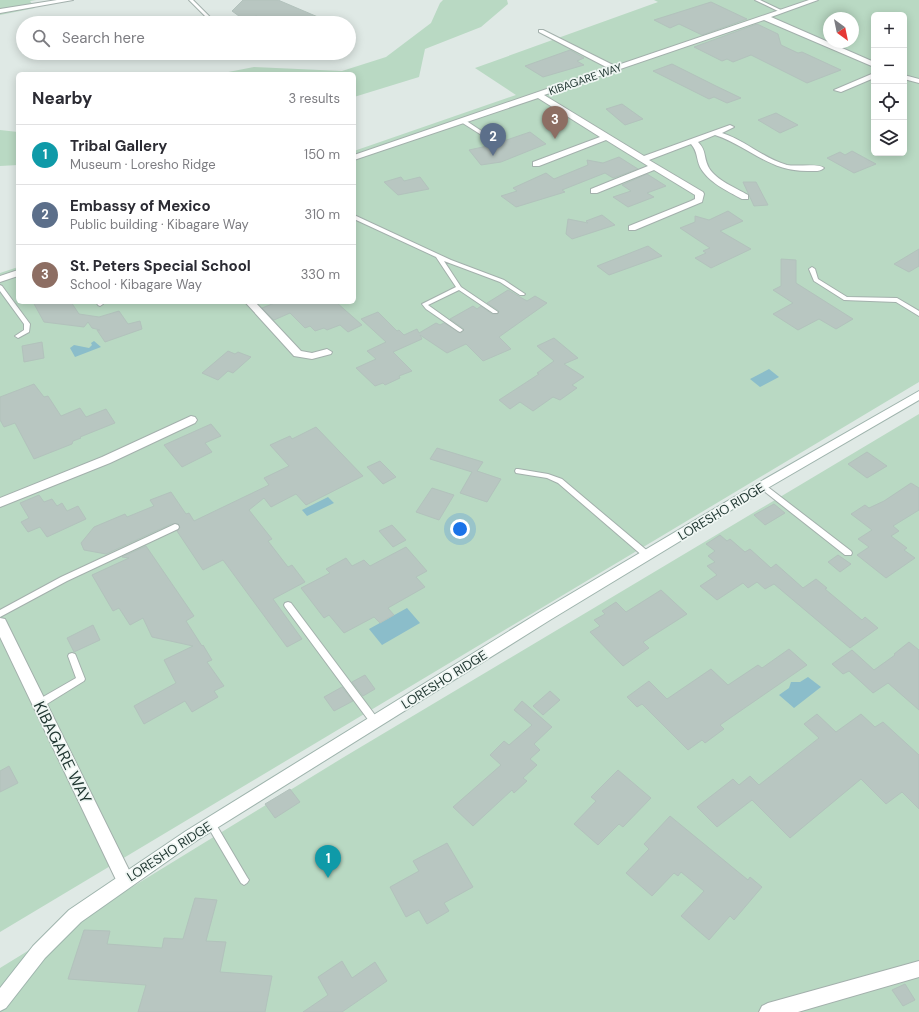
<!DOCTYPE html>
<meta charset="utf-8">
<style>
:root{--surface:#fff;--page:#f2f2f3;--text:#2b2b33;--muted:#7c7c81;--line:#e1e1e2;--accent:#7c3aed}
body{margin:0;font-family:"DM Sans",sans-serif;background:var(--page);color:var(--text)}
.controls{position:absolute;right:12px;top:12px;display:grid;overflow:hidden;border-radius:6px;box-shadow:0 2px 10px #0003}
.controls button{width:36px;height:36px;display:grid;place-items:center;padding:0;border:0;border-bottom:1px solid var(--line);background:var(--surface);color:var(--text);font:20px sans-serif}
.compass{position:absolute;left:823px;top:12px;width:36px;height:36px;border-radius:50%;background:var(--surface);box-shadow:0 2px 10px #0003;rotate:147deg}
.you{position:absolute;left:460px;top:529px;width:14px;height:14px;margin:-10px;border:3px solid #fff;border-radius:50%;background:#1a73e8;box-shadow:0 0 0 6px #1a73e833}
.badge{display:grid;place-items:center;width:26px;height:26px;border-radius:50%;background:var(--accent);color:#fff;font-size:13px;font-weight:700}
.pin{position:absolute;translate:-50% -33px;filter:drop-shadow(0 1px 2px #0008)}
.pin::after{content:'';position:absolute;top:21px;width:14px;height:12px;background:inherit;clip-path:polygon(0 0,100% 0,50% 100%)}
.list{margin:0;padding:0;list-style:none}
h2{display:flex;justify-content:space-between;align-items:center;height:52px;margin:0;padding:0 16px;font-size:17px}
h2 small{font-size:13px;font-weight:400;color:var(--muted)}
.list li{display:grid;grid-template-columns:26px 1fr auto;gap:12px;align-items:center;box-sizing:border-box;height:60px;padding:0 16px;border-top:1px solid var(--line)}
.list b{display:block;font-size:15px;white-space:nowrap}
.list p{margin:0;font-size:13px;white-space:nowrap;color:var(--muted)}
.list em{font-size:13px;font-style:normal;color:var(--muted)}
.icon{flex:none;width:22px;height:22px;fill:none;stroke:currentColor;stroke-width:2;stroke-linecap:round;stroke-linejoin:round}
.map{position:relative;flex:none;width:919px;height:1012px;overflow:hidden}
.search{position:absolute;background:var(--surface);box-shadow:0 2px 10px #0003;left:16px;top:16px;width:340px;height:44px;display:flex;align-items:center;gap:10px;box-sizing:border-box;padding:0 14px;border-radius:22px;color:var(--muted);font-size:15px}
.panel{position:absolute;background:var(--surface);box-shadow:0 2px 10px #0003;left:16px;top:72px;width:340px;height:232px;border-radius:6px}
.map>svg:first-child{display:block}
.green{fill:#b9d9c3;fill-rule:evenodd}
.water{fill:#8bbdca}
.building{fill:#b8c6c1;stroke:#b2c2bc}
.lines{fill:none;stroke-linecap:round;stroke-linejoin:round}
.lane-casing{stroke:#a3b0ac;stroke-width:2}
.street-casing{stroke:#a3b0ac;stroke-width:2}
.secondary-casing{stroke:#9fb4ad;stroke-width:2}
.lane{fill:#fff;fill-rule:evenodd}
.street{fill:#fff;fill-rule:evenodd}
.secondary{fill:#fff;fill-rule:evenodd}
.labels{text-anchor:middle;stroke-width:3.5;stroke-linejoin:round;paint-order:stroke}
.far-street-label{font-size:11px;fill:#223833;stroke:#eff6f3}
.street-label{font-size:13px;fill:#223833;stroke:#eff6f3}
.near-street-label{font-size:16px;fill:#223833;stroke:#eff6f3}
</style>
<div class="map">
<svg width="919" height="1012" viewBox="0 0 919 1012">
<rect width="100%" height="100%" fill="#dfe9e5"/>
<path class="green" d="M0,0h36l-6,1 5,7 -35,7z
M443,0h64l1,4 -27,23 -56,22 -6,28 -65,20v-23h-136l36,-7 88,4 44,-14 45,-34 9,-20z
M654,0h265v382l-919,550v-659l18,-6v35h336v-151l162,-56 -41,-27 183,-66zM874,15h30v138h-30zM829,18h24v24h-24z
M0,130l18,2v33l-18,1z
M919,414v598h-919v-44l344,-211z"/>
<path class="water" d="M94,341l7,6 -26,10 -5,-9 4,-3 15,3 3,-3 -1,-2z
M769,369l10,8 -19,10 -10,-8z
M328,497l6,6 -27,13 -5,-6z
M407,608l13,15 -38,22 -13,-16z
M808,677l13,10 -27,21 -15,-13 10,-7 2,-6h9z"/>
<path class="building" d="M243,0h35l54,23h-74l-1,-7 -14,3 -11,-8z
M711,2l36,17 -45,16 -23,-11 -9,4 -16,-8z
M757,24l21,10 3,11 17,8 4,-1 39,18 -34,13 -56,-28 -18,7 -6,-3 -5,2 -28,-14z
M570,50l14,8 -7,3 7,4 -41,12 -18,-11z
M672,64l44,22 25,12 -14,5 -13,-6 -5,2 -56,-28z
M622,104l21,15 -18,6 -19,-16z
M776,113l22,12 -18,8 -22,-13z
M530,132l16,12 -45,18 -20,3 -12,-15 23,-5z
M852,151l24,13 -22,9 -27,-15 13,-6 5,3z
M619,157l19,12 -25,9 -8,-5 -43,17 3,2 -49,15 -15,-11 16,-5 -4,-3 33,-15 8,6 34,-14 -1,-5 16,3z
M647,174l19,12 -19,7 7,4 -26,10 -15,-10 18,-6 -9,-6z
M401,177l3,4 16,-4 9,12 -31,6 -14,-13z
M743,182h13l12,23 -14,1z
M728,211l15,10 -23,10 31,18 -40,19 -16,-10 11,-5 -3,-2 7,-3 -30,-20 15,-6v-6l14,4z
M602,215l13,10 -43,14 -6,-5 2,-15 20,4 -2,-2z
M648,246l14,10 -53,19 -12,-9z
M919,249v17l-10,6 -15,-8z
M781,259l15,1v23l57,36 -17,10 -17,-10 -21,11 -25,-16 20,-11 -20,-13 8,-4z
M508,290l19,11 8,-5 12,7 -48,34 12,12 -28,12 -17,-17 -19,9 -27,-18 2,4 -29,13 19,19 -13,5 1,2 -15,7 -2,-2 -8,3 -19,-18 20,-9 -9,-8 19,-9 -25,-23 17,-7 19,19 2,-1 5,5 13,-6 2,4 17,-10 4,2 4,-2 17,10 3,-4 -14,-10 23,-13 4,3 4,-3 11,8h6l1,-3 -12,-8z
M33,302h38l8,12 20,3 20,-6 9,13 12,-3 2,8 -37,13 -8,-12h3l-8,-2 -4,-6 -4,5 -40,-5z
M277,302h59l26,23 -14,7 -8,-7 -13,5 -3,-2 -9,3 -5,-5 -5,2 -15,-15 -16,7 -12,-12z
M554,338l24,20 -14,6 20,13 -12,8 5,3 -17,12 -7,-3 -20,14 -13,-9 -10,7 -11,-9 40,-26 -2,-1 17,-12 -17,-15z
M42,342l2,16 -20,4 -2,-16z
M228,351l7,3 3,-2 13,5 -18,16 -5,-2 -10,9 -16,-7z
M34,384l10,13 4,-1 13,20 19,-8 6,9 20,-8 9,14 -35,14 1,1 -8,3 -1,3 -38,15 -19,-36 -11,4 -4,-7v-23z
M211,424l10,12 -16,7 7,9 -30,15 -18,-22z
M316,427l47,49 -57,29 -10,-11 -25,13 -7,-9 -15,12 23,29 -4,2 20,26 4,-2 13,17 -32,17 29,40 -15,8 -64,-87 -20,10 -26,-39 3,-3 -2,-4h-7l-65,30 -22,-4 -3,-7 13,-16 31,-13 2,3 27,-11 -4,-6 21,-8 15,22 3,-1 5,8 75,-36 -5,-7 25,-12 -19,-21 20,-9 2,3z
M437,448l46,14 -6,9 24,8 -14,23 -27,-9 12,-21 -42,-13z
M867,452l20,14 -20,12 -19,-14z
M380,461l16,16 -13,7 -16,-17z
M911,483l8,5v22l-26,16 6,5 -8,5 16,12 -3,2 11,8 -29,20 -29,-23 12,-8 -11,-8 14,-9 -21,-16 14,-9 4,3 15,-7z
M432,488l22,7 -15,25 -23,-8z
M39,495l5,7 8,-3 5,7 5,-3 5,8 11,-5 8,13 -39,18 -7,-10 -12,5 -7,-10 8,-4 -9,-15z
M774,504l11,9 -20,12 -11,-10z
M392,525l14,15 -13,7 -14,-16z
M720,535l7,6 3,-2 15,13 5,-3 21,19 5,-4 27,24 13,-9 11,9 -2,1 37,31 3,-3 13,11 -28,20 -76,-64 -9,5 -8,-7 -9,6 -5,-5 -26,17 -17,-14 17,-11 -10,-9 8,-4 -7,-6 7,-5 -9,-7z
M146,546l48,70 -8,5 16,25 1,-1 9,15 -5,2 17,24 -10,5 4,6 -26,15 -7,-11 -41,23 -10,-18 42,-23 -12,-23 29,-14 -41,-9 -9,-19 -13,7 -11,-17 -6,3 -21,-36 37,-17 -7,-1z
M406,547l21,24 -11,6 9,10 -37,21 6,7 -14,8 -6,-6 -30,16 -15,-18 -5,3 -23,-30 29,-15 -4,-4 20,-11 6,8 12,-6 6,6z
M838,555l13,9 -11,8 -12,-10z
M661,590l26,24 -44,28 6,6 -26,18 -33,-34 10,-6 -6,-6 11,-6 -3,-3 14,-9 10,10z
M93,625l7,15 -26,12 -7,-14z
M909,642l10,8v60l-31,-27 -15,10 -24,-22 -6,3 -11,-10 20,-14 22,20 21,-15 -1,-1z
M789,649l18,16 -87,60 4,4 -19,14 -3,-3 -14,10 -46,-46 -5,3 -10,-10 22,-16 18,18 44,-30 17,16 30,-20 4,3z
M365,675l10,14 -12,7 -11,-14z
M342,687l11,14 -19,10 -10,-14z
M550,691l10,9 -17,15 -10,-9z
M522,701l30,26 -18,17 6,6 -10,9 7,6 -14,13 4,3 -13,12 -2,-3 -39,36 -20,-19 48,-42 -11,-10 14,-14 5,4 23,-20 -18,-15z
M817,714l19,18 25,-18 14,13 8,-5 36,33v54l-17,-17 -16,12 -25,-25 -71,59 -38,-38 -35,27 -20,-20 36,-28 6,6 11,-9 9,9 60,-47 -15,-14z
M9,766l9,17 -18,9v-21z
M618,770l33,28 -28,29 -4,-3 -21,21 -24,-21 22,-23 -5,-4z
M290,789l10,13 -25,16 -10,-14z
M670,816l78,64 2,-3 12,10 -28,33 -4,-4 -21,24 -28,-24 23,-25 -23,-19 -3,4 -4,-3 -22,23 -26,-23 23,-24 -5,-5z
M447,843l26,44 -29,16 5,8 -22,13 -8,-14 -13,7 -16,-30 29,-16 -6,-10z
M195,898l22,2 -11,41 20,1 -6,30 52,4 -7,36h-127l8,-27 -78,-6 16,-49 26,1 -3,13 55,4 2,-10 19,1z
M342,961l10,17 23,-16 12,19 -45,31h-39l25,-17 -10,-18z
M905,984l10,16 -12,6 -11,-16z"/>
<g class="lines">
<defs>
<path id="lane" d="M189,0h4l23,23h-4z
M755,0h5l23,11 -3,1z
M461,120h4l30,20 -4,1 -30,-19z
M354,215l97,45 53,20 21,14 -1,1h-4l-20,-13 -56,-21 17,26 37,25 -1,1h-4l-34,-23 -31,15 35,25 -3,2 -2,-1 -32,-22 -4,-5 34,-17 -20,-30 -82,-38z
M812,267l3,2 3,10 29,18 50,1 22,13v5l-23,-14 -52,-2 -30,-19 -5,-12z
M0,285l2,1 28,38 -1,8 -11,6 -3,-2 9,-6v-6l-24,-33z
M96,302h6l1,2 -3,2 -2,-1z
M516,469h2l30,5 14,5 88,74 1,2 -1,2h-6l-86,-74 -11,-5 -31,-5 -1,-2z
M760,484h4l87,67 1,2 -1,2h-6l-85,-67 -1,-2z
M175,524l3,1 1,2 -1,2 -111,52 -67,36v-7l61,-33z
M288,602l3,1 87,116 1,3 -1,3 -3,1 -3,-1 -87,-118 -1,-2 1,-2z
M72,653l3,1 1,2 9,23 -1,2 -42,26 -3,1 -3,-1 -1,-3 1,-3 40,-23 -8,-22 1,-2z
M211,820l3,1 33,56 2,3 -2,3 -3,2 -3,-2 -33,-56 -1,-3 1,-3z"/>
<path id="street" d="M57,0h16l-73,13v-4z
M809,0h9l-47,17 103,45v5l-110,-47 -220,75 100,61 86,-31 4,2 -12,6c23,7 42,26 65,32 10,2 31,-2 37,3 -4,4 -9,3 -14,3 -42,1 -59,-24 -95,-36l-17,7c9,9 5,15 11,26 7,12 27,20 39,27v4h-6c-15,-8 -34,-17 -42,-32 -4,-9 -2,-15 -9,-23l-42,16 54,32 1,2 -2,8 -67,28h-6v-4l62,-25 4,-2v-4l-41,-25 -57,23h-6v-4l57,-23 -42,-26 -67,26h-6v-4l67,-25 -62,-39 -184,62v-5l254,-87 -69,-36v-2h4l72,36z
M874,73v5l-33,14 -7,-2z
M904,75l15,4v4l-15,-4z
M18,270v6l-18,6v-6z
M245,302h10l46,49 11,2 15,-4 5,3 -1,2 -19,5 -18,-3z
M191,416l4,1 2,3 -2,3 -85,40 -110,44v-9l102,-41z
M0,618l5,1 2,4 124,251 2,6 -2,6 -6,2 -6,-2 -119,-249z
M919,961v16l-121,35h-39l3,-6 6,-3z"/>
<path id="secondary" d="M919,391v9l-153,89 -216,131 -354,221 -115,81 -36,36 -39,50 -6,3v-23l33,-42 36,-36 117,-79 354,-219 218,-129z"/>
</defs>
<use href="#lane" class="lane-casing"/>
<use href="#street" class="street-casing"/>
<use href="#secondary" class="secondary-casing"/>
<use href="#lane" class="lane"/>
<use href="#street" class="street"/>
<use href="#secondary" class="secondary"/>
</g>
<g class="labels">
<g class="far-street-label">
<text transform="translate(585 79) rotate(-19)" y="4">KIBAGARE WAY</text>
</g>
<g class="street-label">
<text transform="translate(721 511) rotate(-31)" y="5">LORESHO RIDGE</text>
<text transform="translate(444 679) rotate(-32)" y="5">LORESHO RIDGE</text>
<text transform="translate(169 851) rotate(-33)" y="5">LORESHO RIDGE</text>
</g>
<g class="near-street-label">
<text transform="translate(63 752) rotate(64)" y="6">KIBAGARE WAY</text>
</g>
</g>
</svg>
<div class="controls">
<button>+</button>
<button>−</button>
<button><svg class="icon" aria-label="locate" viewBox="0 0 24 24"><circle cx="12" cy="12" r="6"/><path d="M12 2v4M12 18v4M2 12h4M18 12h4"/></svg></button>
<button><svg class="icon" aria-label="layers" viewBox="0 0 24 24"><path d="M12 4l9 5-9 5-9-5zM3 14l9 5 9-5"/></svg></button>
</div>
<svg class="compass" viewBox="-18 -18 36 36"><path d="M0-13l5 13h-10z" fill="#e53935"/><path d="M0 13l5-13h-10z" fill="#7c7c81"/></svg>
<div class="you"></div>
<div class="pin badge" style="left:328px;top:878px;background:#0f9aa8">1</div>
<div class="pin badge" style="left:493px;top:156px;background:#5c6f8a">2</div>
<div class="pin badge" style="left:555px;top:139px;background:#8d6e63">3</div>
<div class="search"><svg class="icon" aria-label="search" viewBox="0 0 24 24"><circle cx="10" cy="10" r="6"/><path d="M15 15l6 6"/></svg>Search here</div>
<section class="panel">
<h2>Nearby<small>3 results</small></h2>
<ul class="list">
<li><span class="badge" style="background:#0f9aa8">1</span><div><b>Tribal Gallery</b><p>Museum · Loresho Ridge</p></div><em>150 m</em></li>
<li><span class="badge" style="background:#5c6f8a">2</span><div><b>Embassy of Mexico</b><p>Public building · Kibagare Way</p></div><em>310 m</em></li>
<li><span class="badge" style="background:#8d6e63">3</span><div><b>St. Peters Special School</b><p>School · Kibagare Way</p></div><em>330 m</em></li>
</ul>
</section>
</div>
